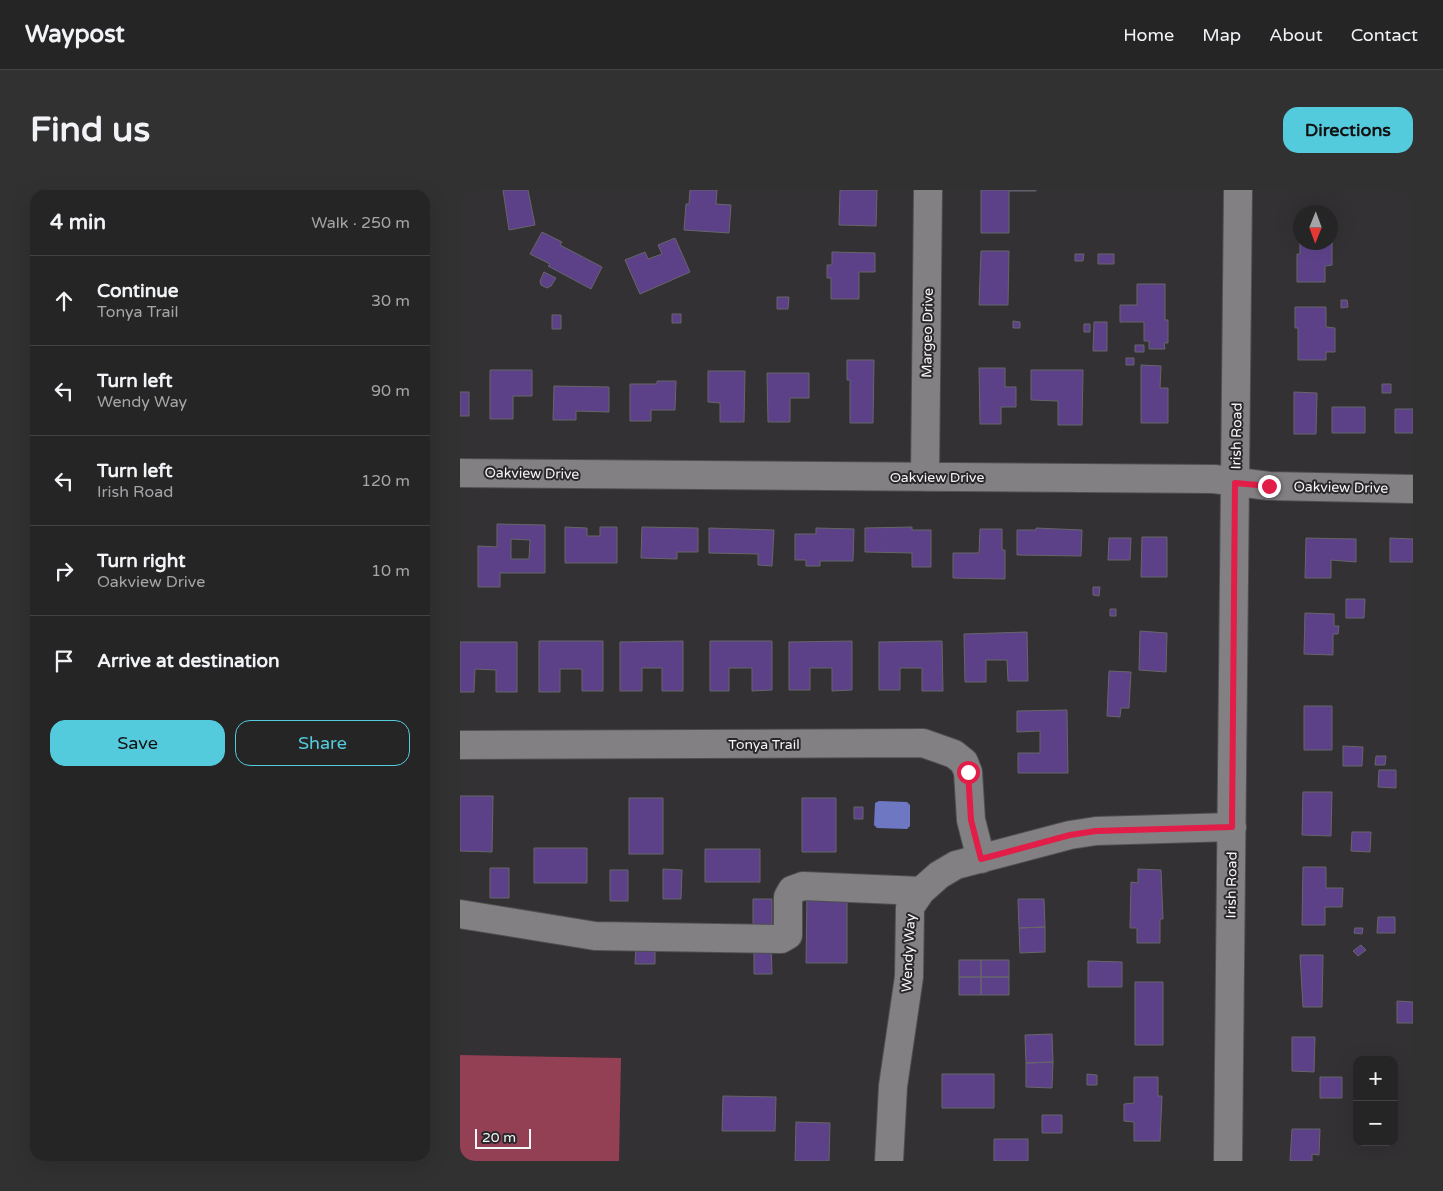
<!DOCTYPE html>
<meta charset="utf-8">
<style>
:root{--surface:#262526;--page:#323132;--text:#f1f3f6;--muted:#a4a5a7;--line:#424243;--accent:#54cadd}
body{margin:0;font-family:"Varela Round",sans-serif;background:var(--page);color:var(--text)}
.controls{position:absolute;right:15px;bottom:15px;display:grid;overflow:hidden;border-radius:10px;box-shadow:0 5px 20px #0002}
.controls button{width:45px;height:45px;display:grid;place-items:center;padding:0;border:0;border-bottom:1px solid var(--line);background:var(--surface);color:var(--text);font:25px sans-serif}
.compass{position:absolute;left:833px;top:15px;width:45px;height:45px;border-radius:50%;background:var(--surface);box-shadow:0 5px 20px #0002;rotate:181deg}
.scale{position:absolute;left:15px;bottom:12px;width:56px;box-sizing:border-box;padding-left:5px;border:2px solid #f6f5f6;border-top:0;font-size:14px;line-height:18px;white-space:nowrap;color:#f6f5f6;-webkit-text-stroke:4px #292729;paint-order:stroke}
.stop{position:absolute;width:15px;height:15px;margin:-11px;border:4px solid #e11d48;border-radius:50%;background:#fff}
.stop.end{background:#e11d48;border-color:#fff;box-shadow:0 1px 5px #0008}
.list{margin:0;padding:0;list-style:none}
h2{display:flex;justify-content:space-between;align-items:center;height:65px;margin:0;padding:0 20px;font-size:21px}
h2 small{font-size:16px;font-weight:400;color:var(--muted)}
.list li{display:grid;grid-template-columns:32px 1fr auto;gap:15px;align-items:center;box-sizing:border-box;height:90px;padding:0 20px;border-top:1px solid var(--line)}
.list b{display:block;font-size:19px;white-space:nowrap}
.list p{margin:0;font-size:16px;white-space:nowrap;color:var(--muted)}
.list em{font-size:16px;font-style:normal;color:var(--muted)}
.actions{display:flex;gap:10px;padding:15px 20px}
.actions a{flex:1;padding:11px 0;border:1px solid var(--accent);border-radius:15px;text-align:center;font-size:18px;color:var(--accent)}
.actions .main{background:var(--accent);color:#111}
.icon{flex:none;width:28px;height:28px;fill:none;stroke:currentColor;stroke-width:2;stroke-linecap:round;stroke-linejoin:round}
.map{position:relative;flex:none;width:953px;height:971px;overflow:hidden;border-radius:15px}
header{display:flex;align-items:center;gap:30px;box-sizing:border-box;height:70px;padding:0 25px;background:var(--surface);border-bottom:1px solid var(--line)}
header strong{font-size:24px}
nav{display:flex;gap:28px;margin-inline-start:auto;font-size:18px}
.intro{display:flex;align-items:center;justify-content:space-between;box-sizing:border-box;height:120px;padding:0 30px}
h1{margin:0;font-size:35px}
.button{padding:12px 22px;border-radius:15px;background:var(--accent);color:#111;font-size:18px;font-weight:700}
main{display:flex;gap:30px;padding:0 30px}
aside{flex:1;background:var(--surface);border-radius:15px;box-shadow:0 5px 20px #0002}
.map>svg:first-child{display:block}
.forest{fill:#933f54}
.water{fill:#6e77c2}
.building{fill:#5c4188;stroke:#676669;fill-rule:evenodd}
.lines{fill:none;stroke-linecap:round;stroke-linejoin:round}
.minor-casing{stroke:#4f4e50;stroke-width:30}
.minor{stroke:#828082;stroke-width:28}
.route{stroke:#e11d48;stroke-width:6}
.labels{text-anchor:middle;stroke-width:4;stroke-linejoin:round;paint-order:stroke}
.street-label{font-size:14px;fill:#f6f5f6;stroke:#292729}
</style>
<header>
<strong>Waypost</strong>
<nav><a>Home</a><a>Map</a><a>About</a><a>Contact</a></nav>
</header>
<div class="intro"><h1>Find us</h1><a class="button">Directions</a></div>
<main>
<aside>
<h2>4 min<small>Walk · 250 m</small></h2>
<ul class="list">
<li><svg class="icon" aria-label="ahead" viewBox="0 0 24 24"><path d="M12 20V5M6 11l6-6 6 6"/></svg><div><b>Continue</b><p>Tonya Trail</p></div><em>30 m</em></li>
<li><svg class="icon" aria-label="left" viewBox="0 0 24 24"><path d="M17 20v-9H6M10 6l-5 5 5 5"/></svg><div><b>Turn left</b><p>Wendy Way</p></div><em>90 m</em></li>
<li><svg class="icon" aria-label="left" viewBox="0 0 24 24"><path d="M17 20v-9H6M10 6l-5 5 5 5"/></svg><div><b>Turn left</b><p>Irish Road</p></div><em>120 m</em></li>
<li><svg class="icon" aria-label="right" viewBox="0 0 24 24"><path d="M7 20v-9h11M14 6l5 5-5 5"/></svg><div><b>Turn right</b><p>Oakview Drive</p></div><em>10 m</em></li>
<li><svg class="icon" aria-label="arrive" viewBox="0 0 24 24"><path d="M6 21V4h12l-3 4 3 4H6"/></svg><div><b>Arrive at destination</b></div></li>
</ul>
<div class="actions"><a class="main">Save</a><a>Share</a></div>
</aside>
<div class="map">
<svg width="953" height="971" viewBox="0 0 953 971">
<rect width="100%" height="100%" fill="#333133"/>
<path class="forest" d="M0,865l161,3 -2,103h-159z"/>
<path class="water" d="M419,611l28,1 3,3v21l-3,3 -30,-1 -3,-3 1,-22z"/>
<path class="building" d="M43,0h25l7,35 -26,5z
M230,0h27l-1,14 15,1 -2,28 -45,-3 2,-26h3z
M380,0h37l-1,36 -37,-1z
M521,0h55v1h-27v42h-28z
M82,42l20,10 -2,3 42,22 -11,22 -43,-23 2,-2 -20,-10z
M215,48l15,34 -50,22 -15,-34 20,-8 3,7 14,-5 -4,-9z
M840,50l1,2 31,-1v24l-7,1v16h-28v-28h3z
M521,61h28l-1,54h-29z
M372,62l43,1v19h-16v27h-28v-21h-4v-13h5z
M615,64h9l-1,7h-8z
M638,64h16v10h-16z
M84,82l12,6 -5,8 -4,2 -6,-3 -1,-4z
M677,94h28v36h3v23h-4l1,6h-16v-8h-5v-19h-24v-17h17z
M317,107h12l-1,12h-11z
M881,110h6l1,7 -7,1z
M835,117h31v20l9,1v24h-9v8h-28v-32h-3z
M212,124h9v9h-9z
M92,125h9v14h-9z
M553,131l7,1v6h-7z
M634,132h13v29h-14z
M624,134h6v8h-6z
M675,155h9v7h-9z
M666,168h8v7h-8z
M387,170h27l-1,63h-23v-43h-3z
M681,175l20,1 -1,22h8v35h-27z
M519,178h26v19h11v20h-15v17h-21z
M30,180h42v26h-19v23h-23z
M571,180h52l-1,55h-24v-24l-27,-1z
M248,181h37l-1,51h-24v-19l-12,-1z
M307,183h42v25h-19v24h-22z
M197,191h19l-1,29h-24v11h-21v-37h27z
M922,194h9v9h-9z
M94,196l55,1v25l-33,-1v9h-23z
M0,202h9v24h-9z
M834,202l23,1 -1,41h-22z
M872,217h33v26h-33z
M935,219h18v24h-18z
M37,334l48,1v48h-45v14h-22v-41l19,1zM51,349l19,1 -1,19h-18z
M105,337l22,1v8h13v-9h17v36h-52z
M182,337l56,1v24h-21v7l-36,-1z
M452,337v3h19v37h-19v-14l-47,-1v-24z
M249,338l65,2 -2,36 -14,-1v-11l-49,-1z
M356,338l38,1 -1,32h-33v5h-14v-6h-11v-26h21z
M576,338l46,2 -1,26 -64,-1v-25h19z
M520,339h22v21h3v29l-52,-1v-25h26z
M682,347h25v40h-26z
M649,348h22l-1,22h-22z
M846,348l50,1v23l-25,-2v18h-26z
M930,348l23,1v23h-23z
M633,397h7l-1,9 -6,-1z
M886,409h19l-1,19h-18z
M650,419h6v7h-6z
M845,423l29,1v12h5l-1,8h-5v21l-29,-1z
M680,441l27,2 -1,39 -27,-2z
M567,442l1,49h-20l-1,-21h-21v22h-21l-1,-48z
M79,451h64v50h-21v-22h-22v23h-21z
M223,451v50h-21v-23h-20v23h-22v-49z
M250,451h62v49l-20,1v-23h-23v23h-19z
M392,451v49l-20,1v-23h-22v22h-21v-48z
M482,451l1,50h-21v-23h-22v22h-21v-48z
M0,452h57v50h-21v-22l-21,-1 -1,23h-14z
M649,481l22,1 -2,36h-8l-1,9 -13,-1z
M844,516h28v44h-28z
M607,520l1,63h-50v-20h22v-22l-23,1v-21z
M883,556l20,1 -1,19h-19z
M916,566h10l-1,9h-10z
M919,580h17v18l-18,-1z
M843,602h29l-1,44 -29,-1z
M0,606h33l-1,56 -32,-1z
M169,608h34v56h-34z
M342,608h34v54h-34z
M394,617h9v12h-9z
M892,642h19l-1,20 -19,-1z
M74,658h53v35h-53z
M245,659h55v33h-55z
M843,677h23v21h17l-1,19h-17v18h-23z
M30,678h19v30h-19z
M203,679l19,1 -1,29h-18z
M678,679l23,1 2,49h-3v24h-23v-15h-7l1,-46 7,1z
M150,680h18v31h-18z
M347,706h40v67h-41z
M293,709h19v31l-19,-1z
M558,709h26l1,28 -26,1z
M918,727h17v16h-18z
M585,737v25l-25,1 -1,-25z
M895,738h8l-1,6 -8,-1z
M176,754l19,1v19h-20z
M294,754h17l1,30h-18z
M901,755l5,5 -8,6 -5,-5z
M840,765h23l-1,52h-19z
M499,770h22v17h-22z
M521,770h28v17h-28z
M628,771l34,1v25h-34z
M499,787h22v18h-22z
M521,787h28v18h-28z
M675,792h28v63h-28z
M937,811l16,1v21h-16z
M592,844l1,28 -27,1 -1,-28z
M832,847h23l-1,35 -22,-1z
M593,872l-1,26 -26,-1v-24z
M482,884h52v34h-52z
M627,884l10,1v10h-10z
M674,887h24v19h4l-2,45h-26v-19l-10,-1v-17l10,-1z
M860,887h22v21h-22z
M263,906l53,1 -1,34h-53z
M582,925h20v18h-20z
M336,932l34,1 -1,38h-34z
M832,939h28l-1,26 -7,-1v7h-22z
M534,949h34v22h-34z"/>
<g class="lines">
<defs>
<path id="minor" d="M0,283l754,6 55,7 144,3
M465,287l3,-287
M0,555l463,-2 31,11 10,8 4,10 3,48 10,39
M0,724l135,22 186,3 7,-4v-38l4,-7 11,-4 118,5
M429,971l4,-75 16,-109 1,-70 11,-16 18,-16 17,-10 114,-30 26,-4 136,-4
M768,971l10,-971"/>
</defs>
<use href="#minor" class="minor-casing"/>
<use href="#minor" class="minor"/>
</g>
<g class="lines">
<path class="route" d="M508,582l3,48 10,39 89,-24 26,-4 136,-4 3,-344 34,3"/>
</g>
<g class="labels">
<g class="street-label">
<text transform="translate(467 143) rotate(-89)" y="5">Margeo Drive</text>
<text transform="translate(776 246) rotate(-89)" y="5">Irish Road</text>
<text transform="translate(72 283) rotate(1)" y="5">Oakview Drive</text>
<text x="477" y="292">Oakview Drive</text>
<text transform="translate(881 297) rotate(1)" y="5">Oakview Drive</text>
<text x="304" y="559">Tonya Trail</text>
<text transform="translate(771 695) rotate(-89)" y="5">Irish Road</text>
<text transform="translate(448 763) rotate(-87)" y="5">Wendy Way</text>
</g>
</g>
</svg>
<div class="controls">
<button>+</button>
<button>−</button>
</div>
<svg class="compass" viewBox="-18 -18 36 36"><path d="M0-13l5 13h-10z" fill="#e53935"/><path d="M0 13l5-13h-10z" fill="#a4a5a7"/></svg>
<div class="scale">20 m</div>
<div class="stop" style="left:508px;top:582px"></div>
<div class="stop end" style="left:809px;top:296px"></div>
</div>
</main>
